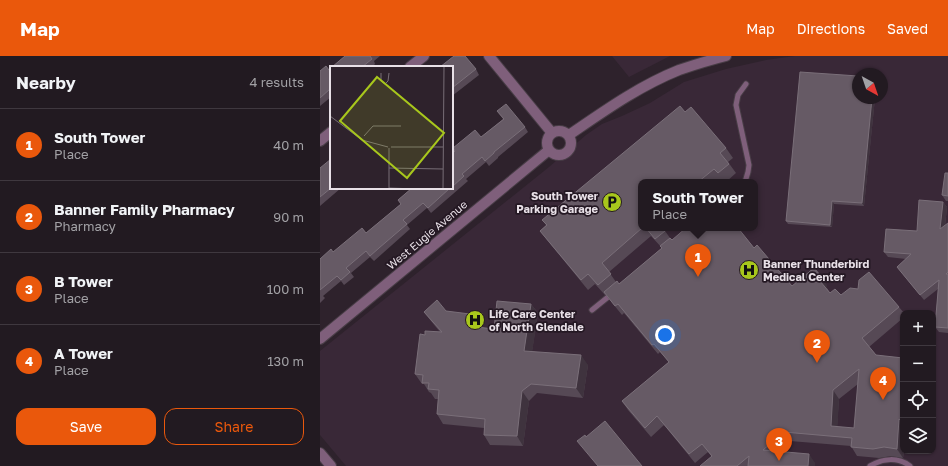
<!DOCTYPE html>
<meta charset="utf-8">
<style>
:root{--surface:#221a21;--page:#2a232a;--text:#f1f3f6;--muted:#a2a1a5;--line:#3f383f;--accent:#ea580c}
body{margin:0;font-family:"Golos Text",sans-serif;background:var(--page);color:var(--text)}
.controls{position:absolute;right:12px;bottom:12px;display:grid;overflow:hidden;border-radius:8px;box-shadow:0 1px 3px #0004}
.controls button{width:36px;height:36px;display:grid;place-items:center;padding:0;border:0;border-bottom:1px solid var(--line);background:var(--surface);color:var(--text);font:20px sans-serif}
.compass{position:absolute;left:532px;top:12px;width:36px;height:36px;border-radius:50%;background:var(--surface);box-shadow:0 1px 3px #0004;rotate:140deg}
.you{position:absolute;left:345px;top:279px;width:14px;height:14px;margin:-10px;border:3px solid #fff;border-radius:50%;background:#1a73e8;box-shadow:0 0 0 6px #1a73e833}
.badge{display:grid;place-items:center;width:26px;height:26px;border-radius:50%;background:var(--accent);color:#fff;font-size:13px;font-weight:700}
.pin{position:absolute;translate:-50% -33px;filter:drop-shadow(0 1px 2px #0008)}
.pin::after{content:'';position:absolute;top:21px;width:14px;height:12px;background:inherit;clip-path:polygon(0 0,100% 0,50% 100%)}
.popup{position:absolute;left:318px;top:123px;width:120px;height:52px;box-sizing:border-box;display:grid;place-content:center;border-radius:8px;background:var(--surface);filter:drop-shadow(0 1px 3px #0005);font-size:13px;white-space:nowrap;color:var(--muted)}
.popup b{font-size:15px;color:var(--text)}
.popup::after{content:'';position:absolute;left:50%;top:100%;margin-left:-8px;border:8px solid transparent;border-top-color:var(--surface)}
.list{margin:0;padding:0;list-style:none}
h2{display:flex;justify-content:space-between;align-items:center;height:52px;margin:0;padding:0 16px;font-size:17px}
h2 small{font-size:13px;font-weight:400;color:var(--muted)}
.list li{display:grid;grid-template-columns:26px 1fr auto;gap:12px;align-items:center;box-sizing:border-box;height:72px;padding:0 16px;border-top:1px solid var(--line)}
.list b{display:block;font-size:15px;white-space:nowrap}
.list p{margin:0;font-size:13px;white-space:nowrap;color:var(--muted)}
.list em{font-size:13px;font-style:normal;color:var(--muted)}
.actions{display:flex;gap:8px;padding:12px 16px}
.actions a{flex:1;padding:9px 0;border:1px solid var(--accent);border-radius:12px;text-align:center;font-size:14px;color:var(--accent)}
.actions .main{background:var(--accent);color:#fff}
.icon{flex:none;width:22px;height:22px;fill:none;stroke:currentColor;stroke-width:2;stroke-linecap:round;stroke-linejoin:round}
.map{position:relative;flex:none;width:628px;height:410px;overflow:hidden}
header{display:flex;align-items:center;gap:24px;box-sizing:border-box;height:56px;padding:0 20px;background:var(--accent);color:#fff}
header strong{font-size:19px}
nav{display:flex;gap:22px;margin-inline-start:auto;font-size:14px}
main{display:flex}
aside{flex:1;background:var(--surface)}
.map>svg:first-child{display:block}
.built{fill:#392837;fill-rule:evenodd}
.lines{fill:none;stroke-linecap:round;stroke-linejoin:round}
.service-casing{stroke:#483d46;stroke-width:7}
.minor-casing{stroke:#483d46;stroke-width:12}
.tertiary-casing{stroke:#483d46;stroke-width:12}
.service{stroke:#7f5f7b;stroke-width:5}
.minor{stroke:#7f5f7b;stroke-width:10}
.tertiary{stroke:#7f5f7b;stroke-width:10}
.wall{fill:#564955;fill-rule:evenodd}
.shaded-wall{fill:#3f333e}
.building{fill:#665a65;stroke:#7a6f79;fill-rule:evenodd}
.labels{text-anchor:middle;stroke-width:3.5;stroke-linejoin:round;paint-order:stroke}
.poi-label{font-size:11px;font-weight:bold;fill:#e8e0e7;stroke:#241823;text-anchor:start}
.street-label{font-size:11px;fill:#e8e0e7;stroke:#241823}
.inset-road{fill:none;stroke:#786e77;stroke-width:1}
.view{fill:#a8c71c;fill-opacity:0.15;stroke:#a8c71c;stroke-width:2}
.inset-edge{fill:none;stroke:#e8e0e7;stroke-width:2}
</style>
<header>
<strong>Map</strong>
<nav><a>Map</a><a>Directions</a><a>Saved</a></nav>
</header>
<main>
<aside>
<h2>Nearby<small>4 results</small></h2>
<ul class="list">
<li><span class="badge">1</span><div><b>South Tower</b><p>Place</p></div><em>40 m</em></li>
<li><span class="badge">2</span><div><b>Banner Family Pharmacy</b><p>Pharmacy</p></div><em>90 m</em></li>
<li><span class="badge">3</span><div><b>B Tower</b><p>Place</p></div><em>100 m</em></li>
<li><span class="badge">4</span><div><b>A Tower</b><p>Place</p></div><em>130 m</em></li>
</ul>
<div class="actions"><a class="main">Save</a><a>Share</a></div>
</aside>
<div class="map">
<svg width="628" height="410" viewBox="0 0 628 410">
<rect width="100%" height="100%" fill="#2e222c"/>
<path class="built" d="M292,0h58l-41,21z
M475,0h153v410h-602l-26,-31v-84l229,-184 37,-32 16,-11 20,-8 28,-13 34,-21 42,-13 40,-9zM538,18h24v24h-24zM321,126h114v46h-114zM583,257h30v138h-30z"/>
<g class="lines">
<defs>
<path id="service" d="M425,126l3,-10 1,-7 -13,-60 2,-10 8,-11
M272,254l21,-17
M550,410c13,-8 28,-9 40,0"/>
<path id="minor" d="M169,0l63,77
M90,11l14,-11
M0,85l11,-9"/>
<path id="tertiary" d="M227 87a12 12 0 1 1 24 0a12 12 0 1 1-24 0Z
M249,79c35,-24 70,-49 110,-65 15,-5 31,-10 47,-14
M0,283l229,-189
M0,397l11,13"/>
</defs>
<use href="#service" class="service-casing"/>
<use href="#minor" class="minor-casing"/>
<use href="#tertiary" class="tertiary-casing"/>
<use href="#service" class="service"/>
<use href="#minor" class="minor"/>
<use href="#tertiary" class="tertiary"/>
</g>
<path class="wall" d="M25,0h35l-6,5 1,3 -3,3h-40z
M132,11l24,2 3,6 -27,21z
M11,12v29l-11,9v-35l9,-1z
M538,42h17l-11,108 -30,-2 -2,23 -44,-3 -2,-3z
M177,55l28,16 3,5 -30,25v1l-9,8 -3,-4 -20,17 2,2 -37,32 -4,-5 -20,17 3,4 -36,32 -4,-4 -19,16 3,4 -10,8 -3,-4 -18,15 2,2 -5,5v-44l13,-7 33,-19 35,-29 -3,-4 14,-12h40v-34l29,-17 22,-18z
M365,56l41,36 7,10 -5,4 8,11 -10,9h-3l-3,-3 -4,3h-75v46h22l7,10 2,2 82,8 38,38 35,-1v3l3,5 69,14 5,6h-1v5l-34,29 7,8 27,3v93h1l-1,7 -12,-2 -12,2 -22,-2 -6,-10 -61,-5 -12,11 37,11v3h-115l12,-9 -4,-5 -13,11 -31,-38 -13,12 -23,-27 -6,-9 47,-39 -9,-10 -2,2 -34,-41 -2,2 -17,-21v1l-10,-11 -7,6 -41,-50 -7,-9 6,-6 -4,-5zM331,180l11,12 -43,36 -3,-2 -7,-10zM538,328l-4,44 -17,-1 2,-28z
M0,112l11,20h10l-21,18z
M628,117v28h-2l-4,-6z
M623,146l4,5 -2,19 3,-3v110l-9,-1 -4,-5 3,-38 -14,11 -27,-33 9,-8 -18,-2 -4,-5 33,-21z
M211,248l7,9 -6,38 56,14 -5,33 -46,-5 -8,8 -6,45 -33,-1 -6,-10v-7l-41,-4 -6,-10 1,-15h-3l-4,-6 -2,-1 -5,-8h-2l-7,-10 10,-39 15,-3 -9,-11 -7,-9 22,-1 31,12 -1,4 18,2z"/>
<path class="shaded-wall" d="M552,42h3l-11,108 -2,-3z
M512,145l2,3 -2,23 -2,-2z
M623,146l4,5 -3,28 -4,-6z
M501,220l6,9v4l-7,-8z
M211,248l7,9 -7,47 -7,-9z
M150,258l7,9 -2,12 -7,-9z
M261,299l7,10 -5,33 -7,-10z
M513,334l6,9 -2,36 -6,-9z
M202,335l7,10 -6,45 -6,-10z
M579,363l4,5v27h1l-1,7 -6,-9z
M489,398l6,9v3h-7z"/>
<path class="building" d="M25,0h25l2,3 -10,8h-30z
M134,0h11l11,13 -24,19v-21h-12z
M6,10l3,4 2,-2v23l-1,-2 -10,9v-27z
M480,16l58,4v22h14l-10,105 -30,-2 -2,24 -44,-4z
M186,48l19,23 -31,25v1l-9,8 -3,-4 -20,17 2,2 -12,11v-33l3,-3 -2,-3 22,-18 6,7 23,-18 -7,-8z
M360,50l5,6 6,-5 35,41 -6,5 9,11 -11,9 -4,-4 -16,13h-57v46h1l-40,35 9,11 -13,11 -10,-11 -7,6 -41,-49 7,-6 -5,-5z
M11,103v29l-11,9v-29z
M625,117h3v23l-6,-1z
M92,132h38l-22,20 -5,-5 -20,17 4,4 -28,24 -9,8 -4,-5 -20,17 4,4 -9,8 -4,-4 -17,14v-31l11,-10 2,3 29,-24 4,5 35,-29 -3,-4z
M599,144l24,2 -3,27 8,-6v49l-2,2h2v54l-13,-1 4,-47 -19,15 -23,-28 14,-13 -27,-2 2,-23 31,2z
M326,172h17l2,3 -10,8z
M366,172h52l16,20 3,-3 35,41 22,-18 7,8 -1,5 10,12 5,-4 6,6 9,-7 8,1 1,-9 10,-8 30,35 -37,31 14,17 27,3v65l-4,-4 -2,30 -13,-2 -11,2 -22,-2 1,-9 -68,-6 -21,18 46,4 -1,12h-60l1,-10 -12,10h-37l12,-10 -10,-12 -13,10 -32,-38 -12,12 -23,-27 47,-39 -15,-18 -2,1 -34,-41 -3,2 -11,-14 13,-11 2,3 43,-36 -2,-2 10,-8 2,2zM539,313l-5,59 -23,-2 2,-36z
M117,244l9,11 24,3 -2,12 26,3 3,-28 34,3 -7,47 57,4 -5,33 -45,-4 -9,7 -5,45 -33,-1 1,-16 -48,-5 2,-24 -11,-1 1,-6h-7l1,-8 -8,-1 5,-40 5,1v-4l17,1 -18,-20z
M285,365l37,45h-44l-21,-25 8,-6 1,2z"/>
<defs>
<symbol id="parking-disc" viewBox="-11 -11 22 22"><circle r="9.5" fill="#a8c71c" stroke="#241823"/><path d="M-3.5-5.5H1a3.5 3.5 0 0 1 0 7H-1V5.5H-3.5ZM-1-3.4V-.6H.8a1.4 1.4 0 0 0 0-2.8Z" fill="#111"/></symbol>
<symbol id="hospital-disc" viewBox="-11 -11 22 22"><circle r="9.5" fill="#a8c71c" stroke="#241823"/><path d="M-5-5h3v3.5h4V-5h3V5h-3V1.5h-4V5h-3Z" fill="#111"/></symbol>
</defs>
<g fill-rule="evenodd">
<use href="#parking-disc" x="281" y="135" width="22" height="22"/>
<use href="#hospital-disc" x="418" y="203" width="22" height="22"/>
<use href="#hospital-disc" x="144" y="253" width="22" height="22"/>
</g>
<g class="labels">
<g class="poi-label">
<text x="278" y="144" text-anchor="end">South Tower<tspan x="278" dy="13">Parking Garage</tspan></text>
<text x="443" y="212">Banner Thunderbird<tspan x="443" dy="13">Medical Center</tspan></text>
<text x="169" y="262">Life Care Center<tspan x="169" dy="13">of North Glendale</tspan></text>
</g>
<g class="street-label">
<text transform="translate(107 179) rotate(-40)" y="4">West Eugie Avenue</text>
</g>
</g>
<g transform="translate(10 10)">
<rect width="123" height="123" fill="#2e222c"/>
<path class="inset-road" d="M51,7v8l4,3 3,-3 1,-8M0,50l32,24 26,7M34,70l9,-10h28M61,81h52M59,102l54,1M59,122l28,1M59,123v-41M113,123l1,-123"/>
<path class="view" d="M47,11l67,56 -37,45 -67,-57z"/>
<rect width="123" height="123" class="inset-edge"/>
</g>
</svg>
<div class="controls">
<button>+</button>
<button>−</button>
<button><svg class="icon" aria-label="locate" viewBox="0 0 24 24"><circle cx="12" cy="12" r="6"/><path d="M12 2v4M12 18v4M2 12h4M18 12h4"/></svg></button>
<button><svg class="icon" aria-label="layers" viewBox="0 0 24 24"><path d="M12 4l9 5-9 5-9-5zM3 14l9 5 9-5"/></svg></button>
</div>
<svg class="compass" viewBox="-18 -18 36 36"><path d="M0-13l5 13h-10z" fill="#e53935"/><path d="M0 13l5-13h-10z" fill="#a2a1a5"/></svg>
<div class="you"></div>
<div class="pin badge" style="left:378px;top:221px">1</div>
<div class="popup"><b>South Tower</b>Place</div>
<div class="pin badge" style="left:497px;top:307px">2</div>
<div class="pin badge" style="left:459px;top:405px">3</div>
<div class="pin badge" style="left:563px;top:344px">4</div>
</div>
</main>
